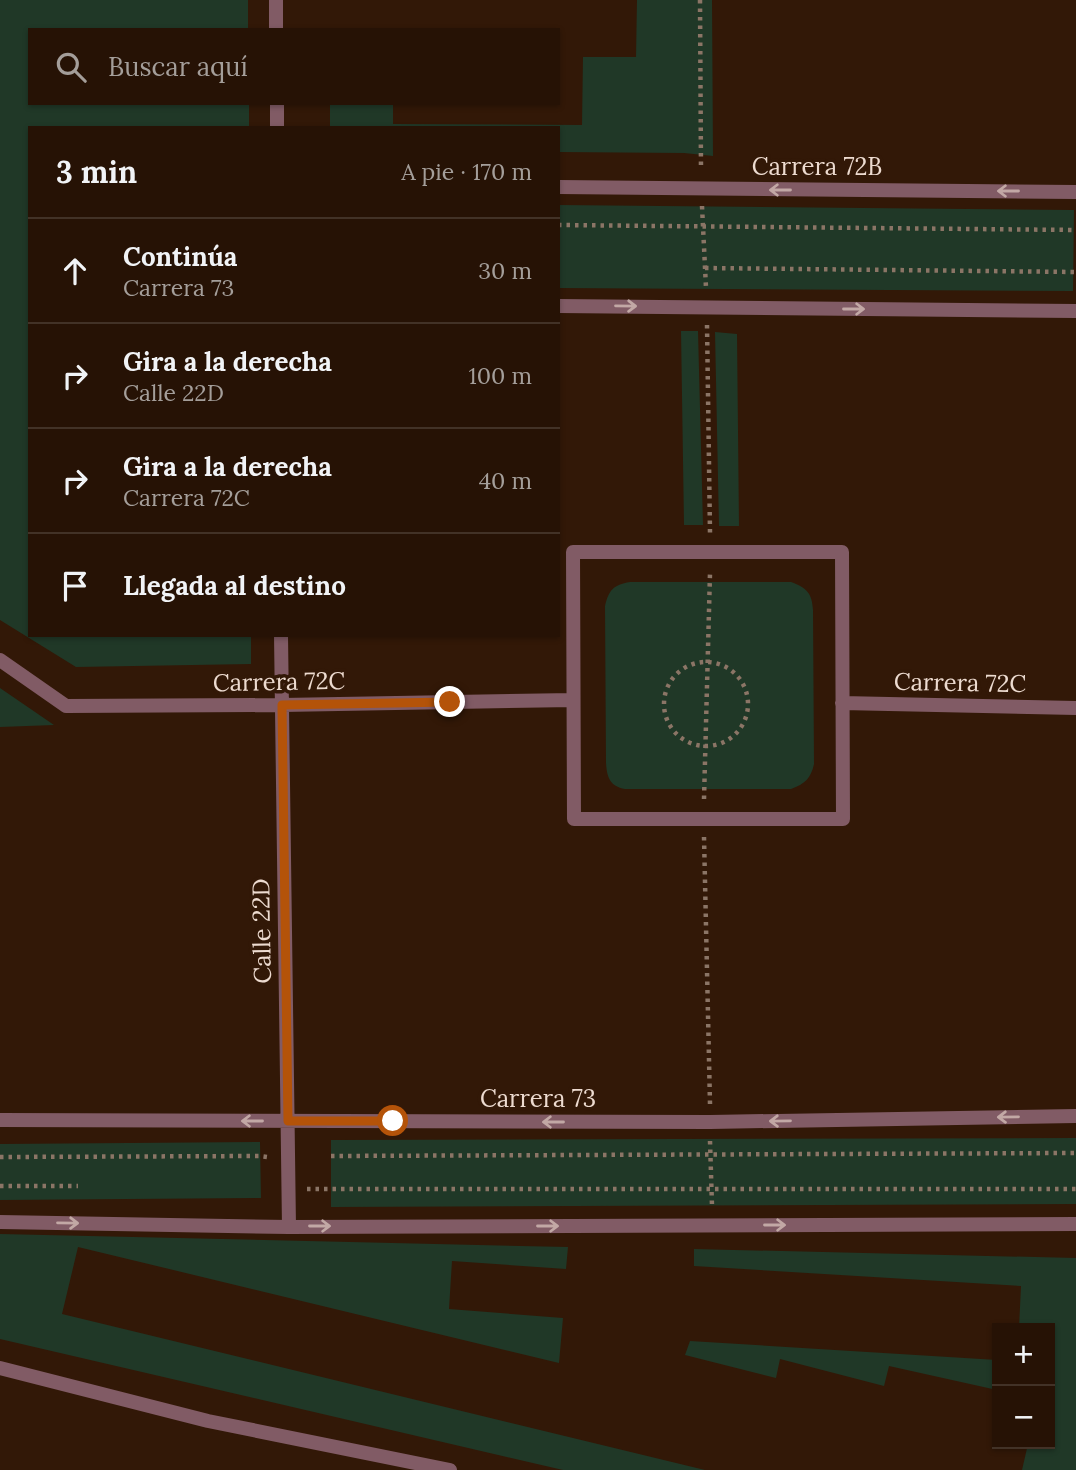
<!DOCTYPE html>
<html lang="es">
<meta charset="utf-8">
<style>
:root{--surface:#261205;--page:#322013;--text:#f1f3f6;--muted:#a49e9a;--line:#423227}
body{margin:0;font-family:Lora,serif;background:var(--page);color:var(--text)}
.controls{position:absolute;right:21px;bottom:21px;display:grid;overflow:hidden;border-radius:0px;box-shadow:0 2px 5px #0004}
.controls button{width:63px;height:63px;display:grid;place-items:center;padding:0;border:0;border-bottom:2px solid var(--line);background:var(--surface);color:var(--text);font:35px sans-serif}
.stop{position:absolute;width:21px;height:21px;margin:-16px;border:5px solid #b45309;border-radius:50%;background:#fff}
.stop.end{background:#b45309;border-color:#fff;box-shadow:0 2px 7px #0008}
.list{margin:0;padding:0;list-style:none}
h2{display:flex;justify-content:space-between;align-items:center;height:91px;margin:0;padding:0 28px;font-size:30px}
h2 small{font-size:23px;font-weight:400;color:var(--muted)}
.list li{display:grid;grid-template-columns:46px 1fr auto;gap:21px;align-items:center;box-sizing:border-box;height:105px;padding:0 28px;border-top:2px solid var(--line)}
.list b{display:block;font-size:26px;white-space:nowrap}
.list p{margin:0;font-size:23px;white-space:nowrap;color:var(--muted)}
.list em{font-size:23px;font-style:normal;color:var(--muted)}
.icon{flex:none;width:38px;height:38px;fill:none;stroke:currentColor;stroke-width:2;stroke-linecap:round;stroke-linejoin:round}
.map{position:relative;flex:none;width:1076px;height:1470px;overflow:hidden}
.search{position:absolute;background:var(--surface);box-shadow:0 2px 5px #0004;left:28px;top:28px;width:532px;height:77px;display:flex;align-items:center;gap:18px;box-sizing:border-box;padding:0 24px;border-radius:0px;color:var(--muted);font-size:26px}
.panel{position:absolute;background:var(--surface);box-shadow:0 2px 5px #0004;left:28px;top:126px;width:532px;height:511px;border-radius:0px}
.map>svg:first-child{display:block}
.green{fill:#203827}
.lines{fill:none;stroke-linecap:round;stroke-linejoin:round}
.path{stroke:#8b7566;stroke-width:4.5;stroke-dasharray:3.5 5;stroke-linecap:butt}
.street{stroke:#815b65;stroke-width:14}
.oneway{stroke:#c2a8a5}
.route{stroke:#b45309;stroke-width:9}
.labels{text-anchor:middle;stroke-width:7;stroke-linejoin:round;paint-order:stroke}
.street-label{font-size:24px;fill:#eddbd0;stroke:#321807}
</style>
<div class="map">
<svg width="1076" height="1470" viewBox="0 0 1076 1470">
<rect width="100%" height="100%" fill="#321807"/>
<path class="green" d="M0,0h248v30h-218v73h219v25h-219v507h221v29l-175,3 -76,-47z
M637,0h75l1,156 -29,-3 -126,-1v-24h-228v-25h63v21l189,1 1,-68h53z
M558,205l516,5 -1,81 -515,-3z
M681,331h17l5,194h-19z
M715,332l22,2 2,192h-20z
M630,582h161c16,6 21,11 22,28l1,154c-3,14 -9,20 -23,25h-166c-15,-3 -18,-11 -19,-26l-1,-157c4,-16 8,-21 25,-24z
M0,688l54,37 -54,2z
M1076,1138v66l-745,3v-67z
M260,1142l1,56 -261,2v-56z
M0,1234l568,13 -2,22 -114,-8 -3,48 114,9 -4,45 -481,-116 -16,67 643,156h-142l-563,-131z
M694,1249l382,9v212h-54l6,-26h22v-116h-31l2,-42 -327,-20z
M690,1341l307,19v30l-108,-24 -5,20 -104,-27 -4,19 -91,-23z"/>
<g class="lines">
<path class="path" d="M700,0l1,169
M702,206l4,82
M558,225l518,5
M705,268l371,4
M707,325l3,208
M664 704a42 42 0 1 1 84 0a42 42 0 1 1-84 0Z
M704,799l6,-226
M704,837l6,267
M710,1141l2,65
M331,1156l745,-3
M0,1157l260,-1 7,1v2
M0,1186h78
M307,1189h769"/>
<path class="street" d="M276,0v30
M277,103v25
M558,187l518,5
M558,306l518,5
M573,552h269l1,267h-269z
M281,635l8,592
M0,660l66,46 216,-1 291,-5
M842,703l234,5
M0,1120l710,2 366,-6
M0,1222l289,5 787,-3
M0,1368l208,53 242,49"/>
</g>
<defs><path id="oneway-shaft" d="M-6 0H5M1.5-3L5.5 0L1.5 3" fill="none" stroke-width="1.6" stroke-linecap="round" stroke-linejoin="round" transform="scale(1.75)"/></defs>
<g class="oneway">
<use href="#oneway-shaft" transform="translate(780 190) rotate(-180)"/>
<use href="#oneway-shaft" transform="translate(1008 191) rotate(-180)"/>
<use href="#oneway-shaft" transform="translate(626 306) rotate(1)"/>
<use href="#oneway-shaft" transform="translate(854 309)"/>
<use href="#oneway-shaft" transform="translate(1008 1117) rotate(179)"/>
<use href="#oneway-shaft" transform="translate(252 1121) rotate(-180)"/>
<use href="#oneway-shaft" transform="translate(780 1121) rotate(179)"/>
<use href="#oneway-shaft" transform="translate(553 1122) rotate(-180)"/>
<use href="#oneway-shaft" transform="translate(68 1223) rotate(1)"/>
<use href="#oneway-shaft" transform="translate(775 1225)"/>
<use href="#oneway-shaft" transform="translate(320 1226)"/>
<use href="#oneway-shaft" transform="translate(548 1226)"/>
</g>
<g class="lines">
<path class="route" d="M393,1121h-105l-6,-416 168,-3"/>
</g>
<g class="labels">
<g class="street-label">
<text x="817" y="175">Carrera 72B</text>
<text transform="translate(279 682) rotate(-1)" y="8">Carrera 72C</text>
<text transform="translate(960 683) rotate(1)" y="8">Carrera 72C</text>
<text transform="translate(262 931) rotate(-91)" y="8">Calle 22D</text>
<text x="538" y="1107">Carrera 73</text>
</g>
</g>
</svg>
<div class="controls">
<button>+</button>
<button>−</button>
</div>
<div class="stop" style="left:393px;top:1121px"></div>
<div class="stop end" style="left:450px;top:702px"></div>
<div class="search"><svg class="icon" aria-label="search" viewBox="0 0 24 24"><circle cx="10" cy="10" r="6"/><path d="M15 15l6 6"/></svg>Buscar aquí</div>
<section class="panel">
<h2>3 min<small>A pie · 170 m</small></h2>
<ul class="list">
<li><svg class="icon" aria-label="ahead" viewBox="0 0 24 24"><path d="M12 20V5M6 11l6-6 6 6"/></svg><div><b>Continúa</b><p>Carrera 73</p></div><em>30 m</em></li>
<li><svg class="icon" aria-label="right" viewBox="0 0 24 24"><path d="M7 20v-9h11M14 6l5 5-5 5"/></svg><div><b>Gira a la derecha</b><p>Calle 22D</p></div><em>100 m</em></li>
<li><svg class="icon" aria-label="right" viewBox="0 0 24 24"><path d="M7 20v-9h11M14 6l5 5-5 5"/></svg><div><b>Gira a la derecha</b><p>Carrera 72C</p></div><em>40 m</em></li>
<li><svg class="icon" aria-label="arrive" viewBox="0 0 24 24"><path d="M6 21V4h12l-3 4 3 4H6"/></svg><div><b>Llegada al destino</b></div></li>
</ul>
</section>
</div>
